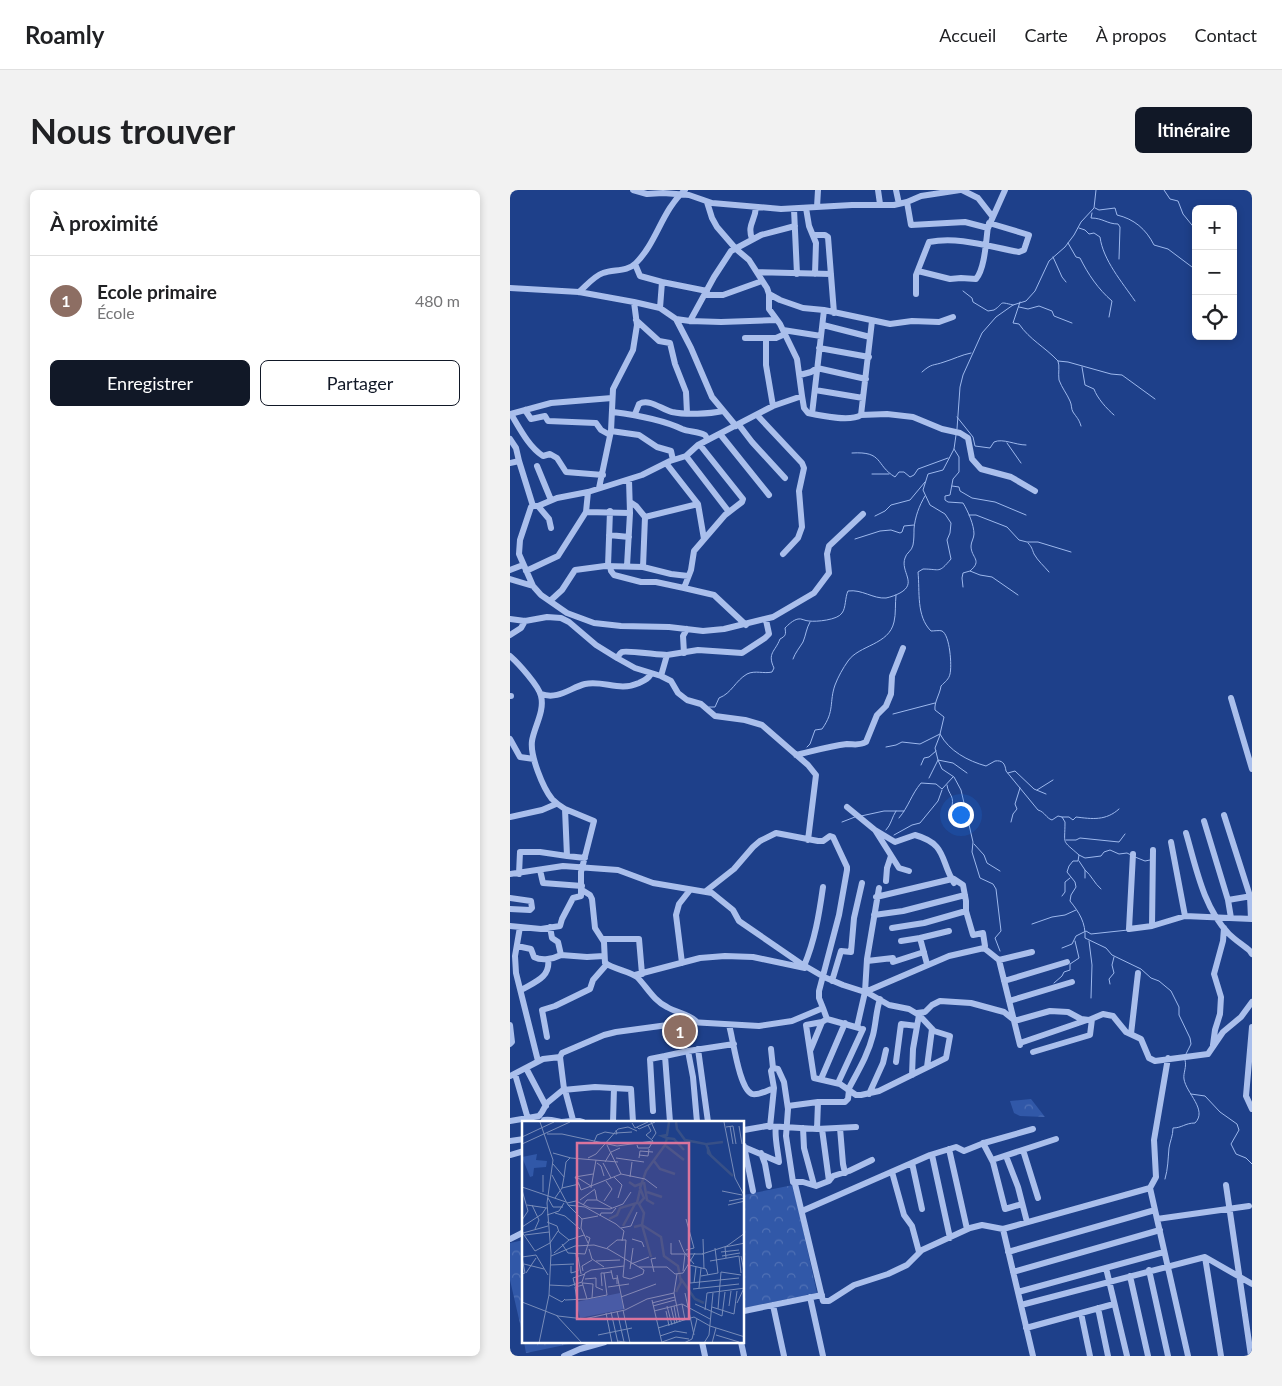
<!DOCTYPE html>
<html lang="fr">
<meta charset="utf-8">
<style>
:root{--surface:#fff;--page:#f2f2f2;--text:#202124;--muted:#757577;--line:#e0e0e0;--accent:#111827}
body{margin:0;font-family:Lato,sans-serif;background:var(--page);color:var(--text)}
.controls{position:absolute;right:15px;top:15px;display:grid;overflow:hidden;border-radius:8px;box-shadow:0 2px 8px #0003}
.controls button{width:45px;height:45px;display:grid;place-items:center;padding:0;border:0;border-bottom:1px solid var(--line);background:var(--surface);color:var(--text);font:25px sans-serif}
.you{position:absolute;left:450px;top:624px;width:18px;height:18px;margin:-12px;border:4px solid #fff;border-radius:50%;background:#1a73e8;box-shadow:0 0 0 8px #1a73e833}
.badge{display:grid;place-items:center;width:32px;height:32px;border-radius:50%;background:var(--accent);color:#fff;font-size:16px;font-weight:700}
.pin{position:absolute;translate:-50% -50%;border:2px solid #fff;box-shadow:0 1px 5px #0006}
.list{margin:0;padding:0;list-style:none}
h2{display:flex;justify-content:space-between;align-items:center;height:65px;margin:0;padding:0 20px;font-size:21px}
h2 small{font-size:16px;font-weight:400;color:var(--muted)}
.list li{display:grid;grid-template-columns:32px 1fr auto;gap:15px;align-items:center;box-sizing:border-box;height:90px;padding:0 20px;border-top:1px solid var(--line)}
.list b{display:block;font-size:19px;white-space:nowrap}
.list p{margin:0;font-size:16px;white-space:nowrap;color:var(--muted)}
.list em{font-size:16px;font-style:normal;color:var(--muted)}
.actions{display:flex;gap:10px;padding:15px 20px}
.actions a{flex:1;padding:11px 0;border:1px solid var(--accent);border-radius:8px;text-align:center;font-size:18px;color:var(--accent)}
.actions .main{background:var(--accent);color:#fff}
.icon{flex:none;width:28px;height:28px;fill:none;stroke:currentColor;stroke-width:2;stroke-linecap:round;stroke-linejoin:round}
.map{position:relative;flex:none;width:742px;height:1166px;overflow:hidden;border-radius:8px}
header{display:flex;align-items:center;gap:30px;box-sizing:border-box;height:70px;padding:0 25px;background:var(--surface);border-bottom:1px solid var(--line)}
header strong{font-size:24px}
nav{display:flex;gap:28px;margin-inline-start:auto;font-size:18px}
.intro{display:flex;align-items:center;justify-content:space-between;box-sizing:border-box;height:120px;padding:0 30px}
h1{margin:0;font-size:35px}
.button{padding:12px 22px;border-radius:8px;background:var(--accent);color:#fff;font-size:18px;font-weight:700}
main{display:flex;gap:30px;padding:0 30px}
aside{flex:1;background:var(--surface);border-radius:8px;box-shadow:0 2px 8px #0003}
.map>svg:first-child{display:block}
.forest{fill:url(#forest-crowns)}
.lines{fill:none;stroke-linecap:round;stroke-linejoin:round}
.stream{stroke:#9db8ed;stroke-width:1}
.minor{stroke:#aabfec;stroke-width:6}
.inset-river{fill:none;stroke:#375087;stroke-width:2.5}
.inset-road{fill:none;stroke:#788cb9;stroke-width:1}
.view{fill:#da749d;fill-opacity:0.15;stroke:#da749d;stroke-width:2.5}
.inset-edge{fill:none;stroke:#fff;stroke-width:2.5}
</style>
<header>
<strong>Roamly</strong>
<nav><a>Accueil</a><a>Carte</a><a>À propos</a><a>Contact</a></nav>
</header>
<div class="intro"><h1>Nous trouver</h1><a class="button">Itinéraire</a></div>
<main>
<aside>
<h2>À proximité<small></small></h2>
<ul class="list">
<li><span class="badge" style="background:#8d6e63">1</span><div><b>Ecole primaire</b><p>École</p></div><em>480 m</em></li>
</ul>
<div class="actions"><a class="main">Enregistrer</a><a>Partager</a></div>
</aside>
<div class="map">
<svg width="742" height="1166" viewBox="0 0 742 1166">
<defs>
<pattern id="forest-crowns" width="20" height="18" patternUnits="userSpaceOnUse" patternTransform="scale(1.25)"><rect width="20" height="18" fill="#3158a8"/><path d="M2 6a3 3 0 1 1 6 0M12 15a3 3 0 1 1 6 0" fill="none" stroke="#5071b5"/></pattern>
</defs>
<rect width="100%" height="100%" fill="#1e408a"/>
<path class="forest" d="M521,909l14,18 -25,-1 -6,-3 -4,-12z
M283,995l24,108 -73,15v-113z
M14,1050v101l-14,-61v-37z
M14,1152h55l-53,11z"/>
<g class="lines">
<path class="stream" d="M654,0l6,9 8,2 5,13 13,16
M585,18l4,2 16,-2 2,7c17,4 29,14 37,30l14,4 28,21
M582,23l-1,5c12,0 16,6 27,6l2,3 -1,32
M569,38l6,2 4,4 5,-1 6,4c3,23 22,45 35,64
M558,53l8,14 4,1c8,16 18,31 32,43l-3,16
M543,67l9,20 4,5
M453,101l9,7 1,4 15,9 6,-1c11,-7 3,-9 19,-5
M510,112l-7,21 6,1c11,16 26,23 39,37l10,1 43,12 11,1 33,24
M509,117l9,2 11,-3 13,5 2,5 18,7
M548,171c2,5 0,12 1,19 3,8 8,14 11,21 2,4 1,8 3,11 4,6 6,7 8,14
M572,177l3,18 9,4c3,9 13,20 20,26
M412,182c10,-9 11,-6 22,-10 10,-3 17,-7 27,-9
M447,227l16,20 2,9 15,2 4,-6c9,-4 21,3 32,3
M447,239l3,-42 3,-12 19,-42 14,-16 17,-12 13,-4 9,-10 14,-30 16,-14 9,-12 7,-13 13,-14 2,-18
M446,245l-2,14 -11,21 -15,4 -5,16 7,15 15,9 6,9 -1,10 -3,7 4,19c-13,15 -10,10 -28,10l-5,3c2,20 -2,44 13,59 3,0 9,-1 11,0 8,4 10,35 8,43 -1,5 -5,8 -9,12 -1,8 -7,16 -6,24l9,7 -4,17c9,17 28,27 46,32l9,-5c7,-1 10,2 11,10l32,39c7,2 8,8 14,10l6,-4 4,1 3,5c0,24 -4,17 14,33l-1,6h-5l-4,5 -2,6 8,10 1,5 -5,8 -1,6c9,11 16,22 15,37l21,10 6,7 29,14 10,9 8,3 12,10 8,16v8l11,23 1,6 -5,10
M497,253l14,20
M444,259l5,8v15l-6,7 -3,16 -5,1v4l3,2 15,1c5,8 11,22 11,31 0,4 -3,8 -3,12 0,12 12,14 -1,25l10,4 12,2 26,18
M342,263c32,-2 23,12 43,24l4,-5h5l6,5 4,-2 4,-6 30,-11
M362,284h17
M442,296l7,1 1,4 12,7 23,4 31,13
M459,325h7l31,12 12,13 8,2h11l33,10
M365,326l10,-5 6,-6 19,-5 15,-18
M345,349l25,-8 11,-1 9,3 2,-1 2,-6 10,-1
M518,353c4,4 4,6 6,11 4,7 10,12 15,18
M453,397l-1,-9 1,-5 7,-2
M283,469c2,-6 7,-12 10,-17 3,-7 3,-13 7,-20
M199,517h6l4,-9c13,-5 16,-17 28,-24 8,-4 17,0 25,-2l2,-4c-7,-15 1,-16 6,-29 6,-3 6,-5 5,-11 3,-3 8,-8 13,-9 3,-1 7,2 11,2 7,1 29,-1 33,-8 4,-5 3,-16 6,-22 14,-2 25,8 38,7 5,-1 10,-3 14,-5 18,-10 0,-21 5,-35 1,-5 7,-7 8,-13 1,-5 1,-11 1,-16 1,-12 5,-23 11,-33
M383,524l42,-11
M430,545l-5,13 3,12 4,9 12,8 7,13 12,52 -1,10 8,26 13,6 3,5 5,42 -6,7 5,13
M297,557l3,-3 5,-14 7,-1c13,-18 7,-27 13,-44 3,-8 8,-17 13,-24 11,-16 41,-16 46,-39 2,-8 1,-18 2,-27
M376,557l10,-2 6,-3 18,2 20,-10
M411,575l3,-7 5,-1 7,-6
M498,583l7,-2 19,18 12,5
M419,588l9,-18 15,3 14,10
M437,595c1,10 9,11 4,24
M527,600l16,-10
M351,626l23,-5h20
M552,627h7l4,3 3,-3c16,2 30,4 43,-8
M389,628c10,-12 12,-23 22,-35l15,1 6,5 11,-12
M332,632l13,-5
M501,632l2,-8 4,-5 -2,-5 5,-16
M376,640c5,-5 6,-13 10,-19
M384,645l18,-10 8,-2 18,-22 4,-11
M556,650h10l4,-2 39,4 6,-8
M464,654l10,11 3,8 13,8
M569,665l6,3 16,-2 3,-4 6,-2 9,4 8,-1 4,2
M625,667l10,4 5,-1
M569,671l6,9v8
M575,680c7,6 9,13 16,19
M552,706l3,-4v-10l5,-4
M522,734l20,-7 13,-2 11,-5
M579,751l3,24 -1,33
M552,758l10,-4 4,-8 10,-5 5,3 37,-4
M544,793l8,-7 2,-4 6,-2v-6l9,-6 -4,-17
M600,794l-1,-5 5,-6 -2,-8 2,-8
M681,904l14,2 15,16 17,12 2,6 -8,14 5,10 10,4 6,6
M655,989c3,-10 3,-20 4,-31 1,-7 4,-12 4,-20 9,0 12,-5 22,-5 13,-13 -9,-30 -11,-44 -1,-6 3,-12 1,-19"/>
<path class="minor" d="M123,0l14,4 16,-1 26,2 23,8 69,6 71,-4h42l13,-3 14,-6 39,-6
M368,0l2,14
M386,0l3,14
M452,0l16,8 14,18
M397,12l4,23 54,-3 23,6 17,-38
M307,17l1,-17
M296,18l3,18 7,17 -1,31
M284,19l3,65
M304,45h11l3,2 6,76
M242,49c-5,-15 3,-17 4,-32
M125,74l5,12 22,6 45,9
M408,81l32,8 11,-1 15,1c9,-10 10,-39 12,-53
M247,82l74,2
M0,98l69,4 55,10 26,6 16,11 14,2 31,1 56,-2
M69,102c7,-6 15,-16 24,-19 11,-4 24,-1 33,-10 21,-21 26,-53 49,-73
M259,104l11,6 23,8 21,2 66,14 22,-3 27,1 14,-5
M406,104v-19l13,-33c30,-6 61,5 90,10l5,-2 5,-15 -40,-12
M196,105h17l39,-14
M150,118l2,-26
M166,129l15,29 21,49 24,29
M126,130l23,21 11,2 5,21 11,28 1,21
M180,131l24,-44 17,-26 30,-16 34,-9
M313,135l47,12
M273,140l38,6
M235,148h31l9,-4
M256,148v27l7,41
M309,158l50,9
M290,185l11,-3 6,-4 49,11
M305,200l48,8
M292,206l2,12 4,5c14,3 42,9 53,2l26,-1 26,3 29,12 18,4 8,5 4,21 9,10 30,8 24,14
M15,220l6,9 14,-3 3,5 48,2 5,7 9,5
M103,222c23,3 48,7 69,17 7,3 16,2 23,6l3,5
M0,224l41,-11 61,-5
M1,224c9,15 18,33 32,42l7,-2 7,4 9,14 37,3
M125,224l4,-10c10,-6 22,5 33,8 14,3 37,2 51,-1
M302,224l12,-104
M247,225l45,48 2,5 -5,23 3,36 -4,11 -15,16
M351,225l11,-94
M229,235l13,17 33,36
M101,241l28,4 18,12 14,4 2,9
M210,244l49,61
M0,249l6,9 3,13
M190,255l43,54 -1,3 -17,13 -31,36 -3,19 -7,18 30,7 32,30
M176,266l43,56
M0,273l9,-2 14,45h5l19,-8 31,-6 54,-17 28,-14 16,-5 12,-11 75,-39 29,-10 -5,-37 -17,-35 -11,-15v-15l-2,-6 -18,-28 -13,-11 -19,-22 -5,-9 -5,-16
M156,273l32,41 6,35
M27,276l14,34
M89,298l12,-57 2,-42 20,-39 4,-25 -3,-23
M120,312l6,4 9,11 -2,50 28,7 17,2
M28,316l11,13 2,9
M76,322l2,-20
M135,327l53,-13
M99,345l20,2
M98,376l2,-55
M100,376l1,5 3,4 27,7h15l28,6
M117,376l3,-53
M0,380l13,-5
M16,381l32,-15 28,-44 44,1 -1,-33
M0,389l23,7 8,9 26,18 27,10 27,3 48,1 34,4 21,-2 49,-12 41,-24 15,-20 -2,-19 2,-8 34,-32
M23,396l-14,-32 1,-14 11,-33 2,-1
M40,411l12,-11 13,-20 30,-4 38,1
M0,429l15,2 22,-4 14,1 8,4 27,23 21,13 18,10 26,8 10,5 7,12 9,7 14,4 14,12 30,4 17,5 46,40 8,10 -8,65
M0,445l11,-7 4,-7
M174,463l-1,-17 4,-7
M0,466c8,7 29,30 31,40 4,15 -7,31 -9,45 -2,15 11,47 20,58 4,4 8,7 13,10l2,47 18,2
M107,468c2,-3 3,-5 5,-6 4,-2 37,3 45,3
M151,486l6,-21 31,-5 44,3 23,-15 4,-4 -3,-14
M31,504c17,6 29,-6 44,-10 19,-4 34,8 54,-1 6,-3 9,-4 12,-9
M0,506h1
M721,508l21,71
M0,549l10,18 14,2
M286,565c17,-4 34,-9 51,-11 7,0 12,2 19,-2l11,-27 9,-9 5,-12 1,-18 11,-28
M337,617l28,23 24,38 10,3
M714,625l26,81 1,23
M0,627l32,-7 14,-6
M694,631l24,79 3,18
M365,640l20,12 20,-7c32,9 25,25 39,48
M676,643c10,34 17,74 43,101 6,6 14,11 21,17l2,3
M661,652l14,74
M623,664l-4,75 23,-3 33,-10 67,3
M30,680l3,13 39,3
M0,684l53,-8 55,4 35,13 59,10 21,17 6,11 61,42 24,14 19,8 25,8 21,12 20,4 10,6 15,16 16,5 -4,22 -67,33 -18,4h-5l-16,-11 -26,-6 -8,-53 16,-3 5,-3 -4,-11
M9,684l1,-22h20l27,4
M444,689l9,6 3,16v10l7,24 10,-2 2,13 -1,2 15,12
M376,691l1,-13 4,-12
M72,700l8,5 2,4 3,29 9,14 1,21c9,6 26,9 32,14 10,10 16,23 30,30 10,6 22,7 30,15
M366,707l76,-18
M0,708l21,3 1,7 -2,2 -20,-1
M718,710l24,-4
M364,725l29,-4 62,-16
M0,736l31,3 19,-3 2,-7 11,-21 8,-2v-24l13,-51 -29,-12
M642,736l1,-76
M10,737l-5,29 1,17 22,88
M40,737l2,11 6,4 3,13 26,2 17,-1
M382,738l32,-5 42,-12
M410,748l7,26
M93,749h36l3,35
M391,751l19,-3 29,-7
M7,756l14,3 3,8c8,4 19,2 27,-2
M357,771l26,-3v4l31,-10
M172,773l-6,-48 3,-11 11,-14
M294,776c11,-26 15,-51 19,-79
M125,785l65,-17 25,-2 28,1 52,11
M322,791l9,-30 10,1 3,-34 8,-35
M494,791l63,-19
M11,800c14,-8 30,-13 27,-31
M355,802l84,-36 35,-8
M499,811l63,-19
M407,823l8,-1 7,-7 8,-4 31,2 33,9 10,8h4l32,-9 18,1 13,7 8,1 14,-6 10,2 13,16 15,7 8,19 6,3 53,-7 15,-22 18,-15 11,-15
M317,829l32,9
M0,835l2,17 -2,2
M219,835c4,13 10,64 23,69 6,2 16,-4 22,-6l-4,39
M347,837l8,-35 2,-33 12,-71
M742,837l-6,69 6,13
M621,844l7,-61
M37,847l-5,-27 13,-4 35,-17 3,-9 14,-16
M510,853l67,-23
M510,855l-21,-85 33,-8
M703,855l2,-15 5,-16 1,-17 -7,-23 9,-33 1,-13
M188,859l10,73
M261,859l2,19 -2,3 3,17
M300,861l12,-29
M523,862l57,-17 2,-16
M658,868l-14,82 2,37 -6,11 38,168
M386,872l5,-38 16,2
M417,877l5,-38
M16,878l20,38
M263,878l5,1 6,13 4,27 -2,27 7,46 2,2 28,117h6l25,-16 34,-11 19,-9 15,-15 48,-22 12,-3 21,4 147,-41
M5,884l13,45
M402,885l1,-26 6,-34
M0,886l33,-17 17,-2
M311,889l24,-56
M328,893l25,-54
M53,900l32,-3 36,2 2,33
M55,900l8,30
M338,900c10,-19 20,-35 25,-55 3,-12 3,-24 7,-36
M359,904l14,-31 3,-13
M278,916l30,-4
M143,921l-3,-52 15,-3
M34,930c7,-1 11,1 17,2 8,0 14,-3 22,0
M0,931l29,-5 3,-4 5,-9 17,-14 -4,-32 2,-4 42,-18 12,-3 74,-10 69,4 33,-5 31,-13 -4,-10v-7l20,-76 8,-45v-3l-14,-30 -3,-1 -7,5h-5l-42,-8 -16,8 -7,6 -19,22 -28,22
M103,932l1,-34
M160,932l-5,-66 23,-5
M187,932l-4,-45 -5,-26 46,-7
M293,938l1,20 10,37
M330,938l3,36 2,9
M307,939l1,-27h27l3,-3 1,-9
M312,939l7,52
M234,940l23,-4 50,3 39,-2
M0,951l14,-2
M473,953l10,19 12,47 17,-5
M234,956l9,45
M234,957l35,15c-1,-10 -5,-28 -3,-35
M439,959l18,80
M513,960l15,48
M251,963l4,11 4,22
M0,965l14,-4
M422,965l18,83
M496,966l12,31 9,35
M482,970l64,-21
M402,973l10,46
M382,982l12,43 8,11 7,26
M283,992h10l13,4 13,-5 4,-5 16,-5 23,-11
M716,995l25,171
M292,1021l128,-56 26,-8 8,4 20,-8 49,-14
M647,1029l92,-13
M493,1039l30,127
M0,1049l14,-7
M498,1062l147,-42
M695,1067l16,99
M596,1078l21,88
M639,1080l19,86
M503,1082l147,-42
M620,1086l18,80
M508,1102l146,-40
M300,1107l13,59
M263,1115l11,51
M511,1115l184,-48 47,27
M588,1118l10,48
M234,1121l78,-16
M571,1123l9,43
M516,1138l88,-24
M192,1152l3,14
M231,1152l3,14
M54,1166l16,-7 25,-7"/>
</g>
<g transform="translate(12 931)">
<rect width="222" height="222" fill="#1e408a"/>
<path d="M15,33l-1,6 11,1 -1,6 -12,1 -1,8 -3,1 -8,-20zM98,172l4,16 -44,9 -4,-16z" fill="#3158a8"/>
<path class="inset-river" d="M147,1l-2,13 -5,1 5,2 -2,7 -19,26 -6,17 4,10 -5,6 5,9 -2,12 19,12 3,19 14,10 3,16 -5,10M154,1l1,7 8,11 21,4 5,12M144,17l8,1 10,11M185,23l16,-2M144,25l18,14M186,26v6l25,23M132,40l6,8 15,5M107,61l6,4 8,-3M122,61l3,18 7,4M125,71l15,5M87,98l8,-4 3,-7 17,-5 3,-13M101,105l12,-22M112,106l8,-2 9,32M159,158l14,20 9,4"/>
<path class="inset-road" d="M129,1l5,11 -4,6M202,1l11,56 10,19M110,2l3,5 13,-6M126,4l3,6 -5,4 7,6M208,5l3,18M217,5l3,18M115,6l2,2 16,-7M204,6l7,-1 3,18M94,12l16,-1M25,13h15l55,12 36,-5M0,16l32,-15M72,21l3,-7 8,-3 12,2 -1,-4M0,23l48,-22M115,24l1,3h11l4,-7M31,32l18,5 47,4M117,34l9,1 1,-7M66,37l8,-4 22,-25 10,-2 9,4M94,37l28,4M117,37l1,-7 13,1M83,41l6,-10 9,-4M75,42l4,3 3,10M81,42l8,15M31,43l11,13 -2,11 -7,10M99,53l24,5 12,9M21,54v17M30,54l16,30 17,2 31,17 8,7 -2,10M42,56l2,-15 4,-4M92,56l8,8 -4,13M108,56l2,-15M56,57l13,8M57,63l-4,-7 18,-3M0,66l44,15M40,67l17,-4 2,6 40,-16 -14,-29M69,67l5,-28M0,69l6,21 -6,9M73,69l2,10 15,8M200,70l20,4M26,77l5,9h10M58,79l15,-11M82,80l8,-12 -6,-8M207,80l16,-3M45,82l9,-2 14,7 20,1 13,-5 8,-12M5,84l20,3M10,84l7,15 -4,9M46,84l14,14 -1,9 7,15M61,84l4,-5h10M206,84l17,-4M33,92l10,3 15,13M25,94l12,-4 5,-8M78,95l1,-3h11l4,-5M60,98l16,-3M25,101l10,4 2,6 10,8M0,106l20,-13 4,-6M99,107l10,-2 6,-14M0,111l13,19M1,112l25,-7M3,114l24,-3M110,118l10,3 2,5M181,118l1,30M157,119l5,12 10,12M149,122v11h32M40,123l6,9 17,1 5,-16 -4,-2M193,127l3,25M67,128l3,10 12,8M164,129l8,-2 -8,-29M13,130l15,-8 8,-12M199,131l18,-2M32,132l15,-13 15,-5M180,133l25,-8 18,-13M29,135l24,-10 19,-1 14,4 36,21 -1,4 -13,5 -7,-2 1,-11M200,135l18,-3M217,135l2,17M219,135l3,15M0,136l14,-2 12,20M0,136l3,16 -3,1M56,136l3,17M204,137l-1,-11 20,-4M74,140l24,-1M188,140l29,-5M2,143l20,5M109,143l18,-7M28,144l24,-1M167,144l17,4 2,6M49,145v7l7,-2 -2,-17M168,145v17l49,-5M117,146h28l8,7 8,-1 12,-20M108,148l3,-21M89,149l2,9 4,-1v6M61,150l-1,-5 10,-6M161,150l2,-17M132,151l-3,-13 5,-1M199,151l20,3M4,152l10,-15M155,153l-3,19 6,29M95,154l7,34M179,155l17,-3M63,158l11,-1v9l7,3M61,162l10,1 -1,14M172,162l2,-16M27,164l20,1 13,-4 3,-9 6,-3 33,-4 2,-26h-9l-10,8M53,165l-2,-8 12,-4M80,165l-1,-13h3M86,166l21,-3M177,167l2,-20M171,168l46,-5M163,172l9,42M27,174l13,7 3,-3M85,174l-3,-22 7,-1M99,176l35,-13M65,178l20,-4M43,179l22,-1 -5,-17M130,179l10,43M55,180l-2,-14 8,-2M0,181l36,14 26,3 41,-9 22,-11 27,-6M130,182l23,-6M215,182l7,-15M160,183l3,16M173,183l27,12 3,-24M131,185l22,-6M145,185l5,19M152,185l3,17M207,185l2,-15M149,186l4,17M190,186l22,7 3,-23M196,188l3,-37M183,189l2,-17 38,-5M95,190l7,31M132,190l28,-7 28,15M144,190l3,15M89,191l7,31M84,192l6,30M34,194l26,28M136,207l36,-11 16,9 35,11M76,214l34,-7M194,214l23,7M138,215l15,-5 12,2M96,220l12,2 -7,-33M140,221l14,-5 13,2M17,222l10,-48 2,-42 -4,-50 6,-43 -13,-38M162,222l8,-4 5,-20M182,222l5,-8 4,-42M190,222l4,-15"/>
<path class="view" d="M55,22h112v176h-112z"/>
<rect width="222" height="222" class="inset-edge"/>
</g>
</svg>
<div class="controls">
<button>+</button>
<button>−</button>
<button><svg class="icon" aria-label="locate" viewBox="0 0 24 24"><circle cx="12" cy="12" r="6"/><path d="M12 2v4M12 18v4M2 12h4M18 12h4"/></svg></button>
</div>
<div class="you"></div>
<div class="pin badge" style="left:170px;top:841px;background:#8d6e63">1</div>
</div>
</main>
